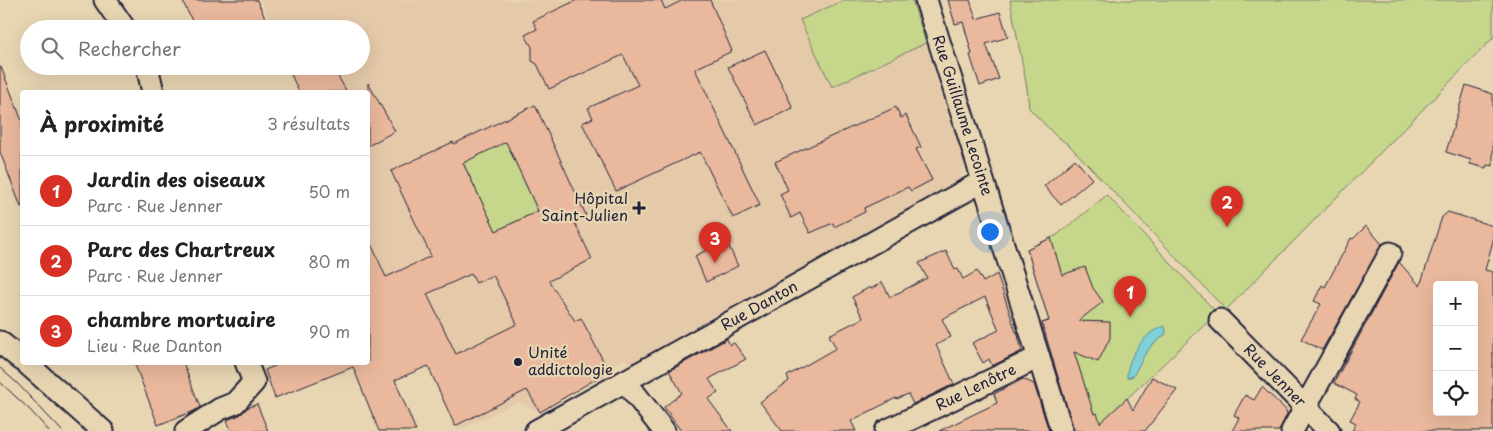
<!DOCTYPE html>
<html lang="fr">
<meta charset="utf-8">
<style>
:root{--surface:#fff;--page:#f2f2f2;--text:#222;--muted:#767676;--line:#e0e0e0;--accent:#d93025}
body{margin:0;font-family:"Playpen Sans",sans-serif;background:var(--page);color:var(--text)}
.controls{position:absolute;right:15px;bottom:15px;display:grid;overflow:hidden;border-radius:5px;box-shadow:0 5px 20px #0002}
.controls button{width:45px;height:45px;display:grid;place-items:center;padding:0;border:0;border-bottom:1px solid var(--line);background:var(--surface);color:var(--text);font:25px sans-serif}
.you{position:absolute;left:989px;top:231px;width:18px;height:18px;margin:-12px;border:4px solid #fff;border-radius:50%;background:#1a73e8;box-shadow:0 0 0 8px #1a73e833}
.badge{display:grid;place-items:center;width:32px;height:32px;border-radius:50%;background:var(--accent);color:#fff;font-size:16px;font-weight:700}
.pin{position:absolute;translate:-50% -41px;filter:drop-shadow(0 1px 2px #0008)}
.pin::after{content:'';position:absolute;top:26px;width:18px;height:15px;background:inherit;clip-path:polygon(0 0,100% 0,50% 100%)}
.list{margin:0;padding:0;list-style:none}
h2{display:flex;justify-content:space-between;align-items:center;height:65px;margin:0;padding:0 20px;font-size:21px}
h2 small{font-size:16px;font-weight:400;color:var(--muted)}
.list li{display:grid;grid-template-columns:32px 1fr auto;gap:15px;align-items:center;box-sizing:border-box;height:70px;padding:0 20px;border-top:1px solid var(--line)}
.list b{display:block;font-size:19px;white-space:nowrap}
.list p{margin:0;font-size:16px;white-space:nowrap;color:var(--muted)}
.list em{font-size:16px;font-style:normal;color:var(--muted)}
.icon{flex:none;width:28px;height:28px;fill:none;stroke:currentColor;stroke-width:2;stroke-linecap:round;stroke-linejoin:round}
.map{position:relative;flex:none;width:1493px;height:431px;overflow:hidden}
.search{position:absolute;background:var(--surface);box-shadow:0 5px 20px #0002;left:20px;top:20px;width:350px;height:55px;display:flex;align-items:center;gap:12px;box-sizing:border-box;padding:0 18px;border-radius:28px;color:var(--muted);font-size:19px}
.panel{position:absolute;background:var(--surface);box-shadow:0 5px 20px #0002;left:20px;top:90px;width:350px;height:275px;border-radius:5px}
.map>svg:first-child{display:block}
.built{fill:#e5caaa}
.green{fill:#c6d78b;stroke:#747c63}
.water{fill:#7fd0d7;stroke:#5a8a99}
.building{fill:#eab89c;stroke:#22223b;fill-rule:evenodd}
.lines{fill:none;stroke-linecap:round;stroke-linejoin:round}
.street-casing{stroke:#22223b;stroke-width:25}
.street{stroke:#e8d6b3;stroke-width:21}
.tram{stroke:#22223b;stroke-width:1}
.poi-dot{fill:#22223b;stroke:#e8d6b3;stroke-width:2}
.labels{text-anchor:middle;stroke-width:4.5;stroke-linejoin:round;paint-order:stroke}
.street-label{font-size:15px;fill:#22223b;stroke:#e8d6b3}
.poi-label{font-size:15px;fill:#22223b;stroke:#e8d6b3;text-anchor:end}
</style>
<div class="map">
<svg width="1493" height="431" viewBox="0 0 1493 431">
<rect width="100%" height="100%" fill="#e8d6b3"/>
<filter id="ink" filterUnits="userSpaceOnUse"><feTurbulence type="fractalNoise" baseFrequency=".02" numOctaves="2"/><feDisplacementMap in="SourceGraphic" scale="10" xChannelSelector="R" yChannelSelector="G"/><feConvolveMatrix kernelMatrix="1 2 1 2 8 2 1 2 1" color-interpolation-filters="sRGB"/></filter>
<g filter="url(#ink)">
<path class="built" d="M261,0h651l52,165 -6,18 -327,181 -6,-5 -17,9 -4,6 -64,38 -22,-10 -61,29 -89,-197v-142h-65l-12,-26h70v-37h-87z"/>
<path class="green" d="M844,0h68l14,43 -94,44 -32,-67z
M1010,0h483v38l-267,272 -157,-165 -14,-10 -26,-27 -2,-20z
M505,139l33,72 -42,20 -33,-68z
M1107,195l110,118 -124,118h-17l-34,-108 7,-3 -22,-71 30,-14z"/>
<path class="water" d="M1164,326l2,3 -1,6 -14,11 -7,10 -11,20 -6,2c-1,-19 18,-47 37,-52z"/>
<path class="building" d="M182,0h75l13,29h-74z
M577,0h84l4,9 18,-9h27l22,51 -37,18 65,136 -27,13 -33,-66 -84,39 -34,-68 11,-5 -5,-10 50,-23 -15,-30 -74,34 -12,-25 -5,-3v-14l-7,-12 12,-6 -4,-8z
M948,0h22l6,19 24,-7 8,25 -22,7 13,35 -19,7 -10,-31 2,-1 -9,-32 -8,2z
M765,50l28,58 -36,17 -29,-58z
M287,66h45l15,26h-48z
M0,67h1l21,54v86h-1l-21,-55z
M368,83l27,48 -27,15z
M1466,85l27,9v72l-6,-1 -1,3 -16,-4 1,-4 -25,-8z
M535,105l51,110 -12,6 18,38 -43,22 26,40 6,-3 26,50 -5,2 2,4 -64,38 -13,-22 -72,36 -27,-60 -33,14 21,51h-37l-26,-64 -78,31 -10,-28 19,-8h84v-125l18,40 45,-21 -40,-85 62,-29 1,2zM506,142l32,69 -42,20 -33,-68zM471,274l5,9 17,-8 24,49 -61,30 -29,-60z
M896,107l5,11 5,-3 15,32 -5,2 16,31 -21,11 -3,-4 -44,21 1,4 -31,15 -1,-4 -23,10 -10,-20 -9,5 -11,-24 8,-4 -13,-28z
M1075,159l17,20 -31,26 -17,-19z
M1448,212l45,14v15l-8,29 8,2v159h-141l4,-8 -6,-3 10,-18 -5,-3 2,-4 -23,-12 65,-121 21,24 22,-69zM1437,285h37v127h-37z
M1366,226l16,18 -60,106 -21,-11 20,-35 -7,-3 8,-16 3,2 26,-49 2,1z
M1051,238l11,37 23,-8 8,21 10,14 -25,19 32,1v16l-12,24 -24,-10 20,62 3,-1 3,10 27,-25 6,12 19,-33 25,13 -32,41h-71l-32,-108 7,-2 -22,-72z
M726,240l12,26 -32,16 -11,-26z
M946,251l9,19 3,-1 5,10 14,-8 6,11 14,-8 19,58 1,-1 5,20 -30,15 -3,-7 -6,4 -11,-20 27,-13 -14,-33 -43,22 9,18 -15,8 18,39 -41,20 -5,-10 -11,5 -1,-1 -45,23 5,10h-74l-22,-29 29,-21 -2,-5 49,-28 -7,-13 34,-17 -11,-21 18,-10 1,2 11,-7 8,15 37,-19 -8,-15z
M727,339l3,6 4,-2 12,16 -37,20 9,14 -10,6 24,32h-51l-17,-24 18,-14 -13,-22z
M134,362h49l17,45 -6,4 -36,14z
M1023,379l11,5 15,47h-110l58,-28 -3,-9z
M1262,387l24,23 1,4 -8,17h-47l7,-13 -5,-3 11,-20 9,5z
M257,404l11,27h-37l-4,-11 13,-5 7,-7z"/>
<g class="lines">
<defs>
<g id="street">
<path d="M105,0l20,29"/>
<path id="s1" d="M926,0l136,431"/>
<path d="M147,66l6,26"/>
<path id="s2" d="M1220,320l109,111"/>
<path d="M0,342l22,18"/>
<path d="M25,362l78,69"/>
<path d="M625,381l39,50"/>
<path d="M186,431l34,-22 15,-6 19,-21 -8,-20"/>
<path id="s3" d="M536,431l447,-250"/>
<path id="s4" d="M886,431l153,-74"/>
<path d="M1292,431l98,-178"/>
</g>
</defs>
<use href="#street" class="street-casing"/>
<use href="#street" class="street"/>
<path class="tram" d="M0,368l17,15 45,48
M0,382l30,28 19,21"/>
</g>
</g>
<g class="poi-dot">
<path d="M636.5 200.5h5v5h5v5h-5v5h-5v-5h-5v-5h5z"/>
<circle cx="518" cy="362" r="5"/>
</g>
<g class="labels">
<g class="street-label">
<text dy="5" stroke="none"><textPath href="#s1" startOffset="121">Rue Guillaume Lecointe</textPath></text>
<text dy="5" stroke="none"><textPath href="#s3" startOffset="256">Rue Danton</textPath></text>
<text dy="5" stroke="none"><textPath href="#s2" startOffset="78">Rue Jenner</textPath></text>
<text dy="5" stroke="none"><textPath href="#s4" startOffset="100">Rue Lenôtre</textPath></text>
</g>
<g class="poi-label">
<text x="628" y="204">Hôpital<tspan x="628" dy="17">Saint-Julien</tspan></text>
<text x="528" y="358" text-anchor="start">Unité<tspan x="528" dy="17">addictologie</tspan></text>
</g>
</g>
</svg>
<div class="controls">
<button>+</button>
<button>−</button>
<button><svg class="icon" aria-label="locate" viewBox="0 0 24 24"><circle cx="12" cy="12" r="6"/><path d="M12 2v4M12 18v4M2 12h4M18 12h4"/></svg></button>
</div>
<div class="you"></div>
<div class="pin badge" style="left:1130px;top:317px">1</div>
<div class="pin badge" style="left:1227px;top:227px">2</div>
<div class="pin badge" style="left:715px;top:263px">3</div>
<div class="search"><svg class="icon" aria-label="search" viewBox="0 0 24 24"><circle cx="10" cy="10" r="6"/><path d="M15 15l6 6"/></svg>Rechercher</div>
<section class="panel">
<h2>À proximité<small>3 résultats</small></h2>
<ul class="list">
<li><span class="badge">1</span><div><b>Jardin des oiseaux</b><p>Parc · Rue Jenner</p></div><em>50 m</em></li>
<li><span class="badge">2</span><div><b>Parc des Chartreux</b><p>Parc · Rue Jenner</p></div><em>80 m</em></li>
<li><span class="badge">3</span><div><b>chambre mortuaire</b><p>Lieu · Rue Danton</p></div><em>90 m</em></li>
</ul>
</section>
</div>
